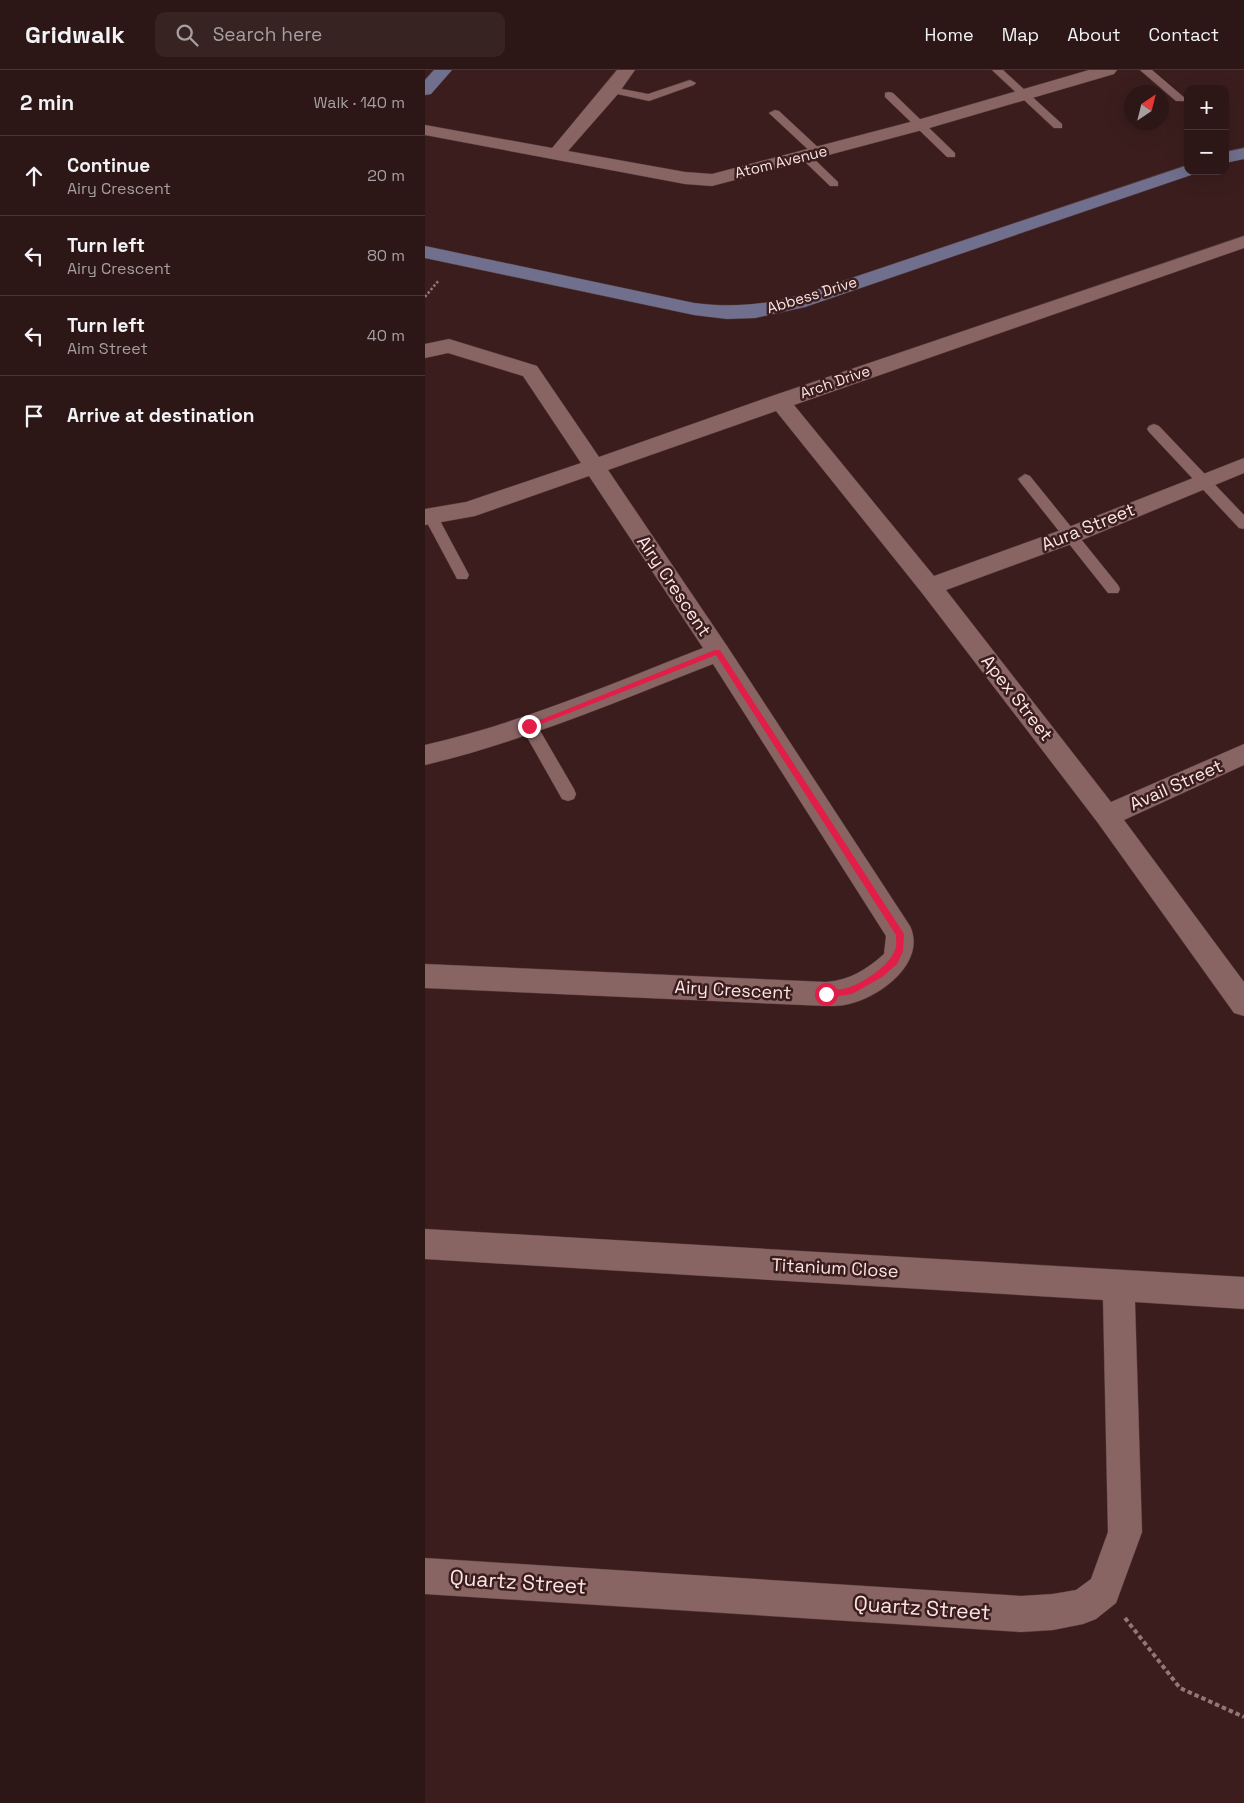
<!DOCTYPE html>
<meta charset="utf-8">
<style>
:root{--surface:#2c1616;--page:#382323;--text:#f1f3f6;--muted:#a69fa1;--line:#483535}
body{margin:0;font-family:"Space Grotesk",sans-serif;background:var(--page);color:var(--text)}
.controls{position:absolute;right:15px;top:15px;display:grid;overflow:hidden;border-radius:10px;box-shadow:0 5px 20px #0002}
.controls button{width:45px;height:45px;display:grid;place-items:center;padding:0;border:0;border-bottom:1px solid var(--line);background:var(--surface);color:var(--text);font:25px sans-serif}
.compass{position:absolute;left:699px;top:15px;width:45px;height:45px;border-radius:50%;background:var(--surface);box-shadow:0 5px 20px #0002;rotate:35deg}
.stop{position:absolute;width:15px;height:15px;margin:-11px;border:4px solid #e11d48;border-radius:50%;background:#fff}
.stop.end{background:#e11d48;border-color:#fff;box-shadow:0 1px 5px #0008}
.list{margin:0;padding:0;list-style:none}
h2{display:flex;justify-content:space-between;align-items:center;height:65px;margin:0;padding:0 20px;font-size:21px}
h2 small{font-size:16px;font-weight:400;color:var(--muted)}
.list li{display:grid;grid-template-columns:32px 1fr auto;gap:15px;align-items:center;box-sizing:border-box;height:80px;padding:0 20px;border-top:1px solid var(--line)}
.list b{display:block;font-size:19px;white-space:nowrap}
.list p{margin:0;font-size:16px;white-space:nowrap;color:var(--muted)}
.list em{font-size:16px;font-style:normal;color:var(--muted)}
.icon{flex:none;width:28px;height:28px;fill:none;stroke:currentColor;stroke-width:2;stroke-linecap:round;stroke-linejoin:round}
.map{position:relative;flex:none;width:819px;height:1733px;overflow:hidden}
header{display:flex;align-items:center;gap:30px;box-sizing:border-box;height:70px;padding:0 25px;background:var(--surface);border-bottom:1px solid var(--line)}
header strong{font-size:24px}
nav{display:flex;gap:28px;margin-inline-start:auto;font-size:18px}
.search{width:350px;height:45px;background:var(--page);display:flex;align-items:center;gap:12px;box-sizing:border-box;padding:0 18px;border-radius:10px;color:var(--muted);font-size:19px}
main{display:flex}
aside{flex:1;background:var(--surface)}
.map>svg:first-child{display:block}
.lines{fill:none;stroke-linecap:round;stroke-linejoin:round}
.lane-casing{stroke:#553b3c;stroke-width:1}
.street-casing{stroke:#553b3c;stroke-width:1}
.secondary-casing{stroke:#553b3c;stroke-width:1}
.path-far1{stroke:#917777;stroke-width:2.5;stroke-dasharray:2.5 2;stroke-linecap:butt}
.path{stroke:#917777;stroke-width:4;stroke-dasharray:4.5 3;stroke-linecap:butt}
.lane{fill:#886463;fill-rule:evenodd}
.street{fill:#886463;fill-rule:evenodd}
.secondary{fill:#706f8d;fill-rule:evenodd}
.route{fill:#e11d48}
.labels{text-anchor:middle;stroke-width:5;stroke-linejoin:round;paint-order:stroke}
.far-street-label{font-size:15px;fill:#fae4e4;stroke:#3b1d1d}
.street-label{font-size:18px;fill:#fae4e4;stroke:#3b1d1d}
.near-street-label{font-size:21px;fill:#fae4e4;stroke:#3b1d1d}
</style>
<header>
<strong>Gridwalk</strong>
<div class="search"><svg class="icon" aria-label="search" viewBox="0 0 24 24"><circle cx="10" cy="10" r="6"/><path d="M15 15l6 6"/></svg>Search here</div>
<nav><a>Home</a><a>Map</a><a>About</a><a>Contact</a></nav>
</header>
<main>
<aside>
<h2>2 min<small>Walk · 140 m</small></h2>
<ul class="list">
<li><svg class="icon" aria-label="ahead" viewBox="0 0 24 24"><path d="M12 20V5M6 11l6-6 6 6"/></svg><div><b>Continue</b><p>Airy Crescent</p></div><em>20 m</em></li>
<li><svg class="icon" aria-label="left" viewBox="0 0 24 24"><path d="M17 20v-9H6M10 6l-5 5 5 5"/></svg><div><b>Turn left</b><p>Airy Crescent</p></div><em>80 m</em></li>
<li><svg class="icon" aria-label="left" viewBox="0 0 24 24"><path d="M17 20v-9H6M10 6l-5 5 5 5"/></svg><div><b>Turn left</b><p>Aim Street</p></div><em>40 m</em></li>
<li><svg class="icon" aria-label="arrive" viewBox="0 0 24 24"><path d="M6 21V4h12l-3 4 3 4H6"/></svg><div><b>Arrive at destination</b></div></li>
</ul>
</aside>
<div class="map">
<svg width="819" height="1733" viewBox="0 0 819 1733">
<rect width="100%" height="100%" fill="#3b1d1d"/>
<g class="lines">
<defs>
<path id="lane" d="M567,0h11l59,54v4h-8z
M715,0h12l34,29 -2,2h-8z
M265,10l6,3 -2,2 -45,16 -41,-9 -2,-2 6,-3 36,7z
M464,22l4,1 62,60v4h-8l-62,-60v-4z
M350,40l4,1 43,40v4h-8l-43,-40 -2,-2z
M381,84l4,1 28,27v4h-8l-28,-27v-4z
M729,354l5,2 85,89v14l-5,-1 -90,-96 -2,-3 2,-3z
M600,404l5,2 88,109 2,4 -2,4h-10l-88,-111 -2,-3z
M6,442l7,5 31,58 -2,4h-10l-2,-4 -30,-56 1,-6z
M104,650l6,2 39,67 2,5 -2,5 -6,2 -6,-2 -39,-69 -2,-4 2,-4z"/>
<path id="street" d="M192,0h18l-17,24 -50,57 117,21 27,2 202,-53 175,-51h28l-3,4 -188,55 -214,57 -27,-2 -260,-49v-10l127,23z
M819,166v12l-450,157 140,171 127,-46 183,-72v15l-167,69 -131,48 165,212 133,-58v21l-120,55 120,162v34l-10,-3 -136,-190 -176,-230 -146,-182 -168,59 119,176 183,280c17,36 -29,71 -61,78 -7,2 -15,2 -23,2l-401,-18v-24l401,18c24,-2 40,-12 58,-28l2,-18 -173,-272c-95,37 -188,77 -288,101v-20c96,-22 186,-61 278,-97l-114,-172 -114,40 -50,9v-16l41,-7 115,-39 -58,-87 -75,-23 -23,5v-14l24,-5 88,27 62,91 173,-61z
M0,1159l819,48v32l-109,-7 7,230 -26,71 -20,16 -13,5 -30,6 -32,2 -596,-38v-36l596,38 32,-2 23,-4 15,-11 17,-47 -5,-232 -678,-41z"/>
<path id="secondary" d="M9,0h18l-21,24 -6,1v-15z
M819,78v11l-19,4v-11z
M763,95v6h8l-2,3 -389,133 -50,11 -28,1 -33,-4 -269,-57v-12l269,57c40,5 74,2 113,-10z"/>
</defs>
<use href="#lane" class="lane-casing"/>
<use href="#street" class="street-casing"/>
<use href="#secondary" class="secondary-casing"/>
<path class="path-far1" d="M0,227l14,-17"/>
<path class="path" d="M700,1548l55,70 64,29"/>
<use href="#lane" class="lane"/>
<use href="#street" class="street"/>
<use href="#secondary" class="secondary"/>
</g>
<path class="route" d="M290,580h5l184,284 -1,17 -6,13 -15,13 -30,17 -26,4 -4,-4c5,-7 17,-3 25,-6 15,-4 43,-23 48,-38 2,-4 1,-10 1,-15l-180,-280 -185,73 -6,-2z"/>
<g class="labels">
<g class="far-street-label">
<text transform="translate(356 92) rotate(-14)" y="5">Atom Avenue</text>
<text transform="translate(387 225) rotate(-17)" y="5">Abbess Drive</text>
<text transform="translate(410 312) rotate(-19)" y="5">Arch Drive</text>
</g>
<g class="street-label">
<text transform="translate(663 457) rotate(-22)" y="6">Aura Street</text>
<text transform="translate(249 516) rotate(56)" y="6">Airy Crescent</text>
<text transform="translate(592 628) rotate(52)" y="6">Apex Street</text>
<text transform="translate(751 715) rotate(-24)" y="6">Avail Street</text>
<text transform="translate(308 920) rotate(3)" y="6">Airy Crescent</text>
<text transform="translate(410 1198) rotate(3)" y="6">Titanium Close</text>
</g>
<g class="near-street-label">
<text transform="translate(93 1512) rotate(4)" y="7">Quartz Street</text>
<text transform="translate(497 1538) rotate(4)" y="7">Quartz Street</text>
</g>
</g>
</svg>
<div class="controls">
<button>+</button>
<button>−</button>
</div>
<svg class="compass" viewBox="-18 -18 36 36"><path d="M0-13l5 13h-10z" fill="#e53935"/><path d="M0 13l5-13h-10z" fill="#a69fa1"/></svg>
<div class="stop" style="left:401px;top:924px"></div>
<div class="stop end" style="left:104px;top:656px"></div>
</div>
</main>
